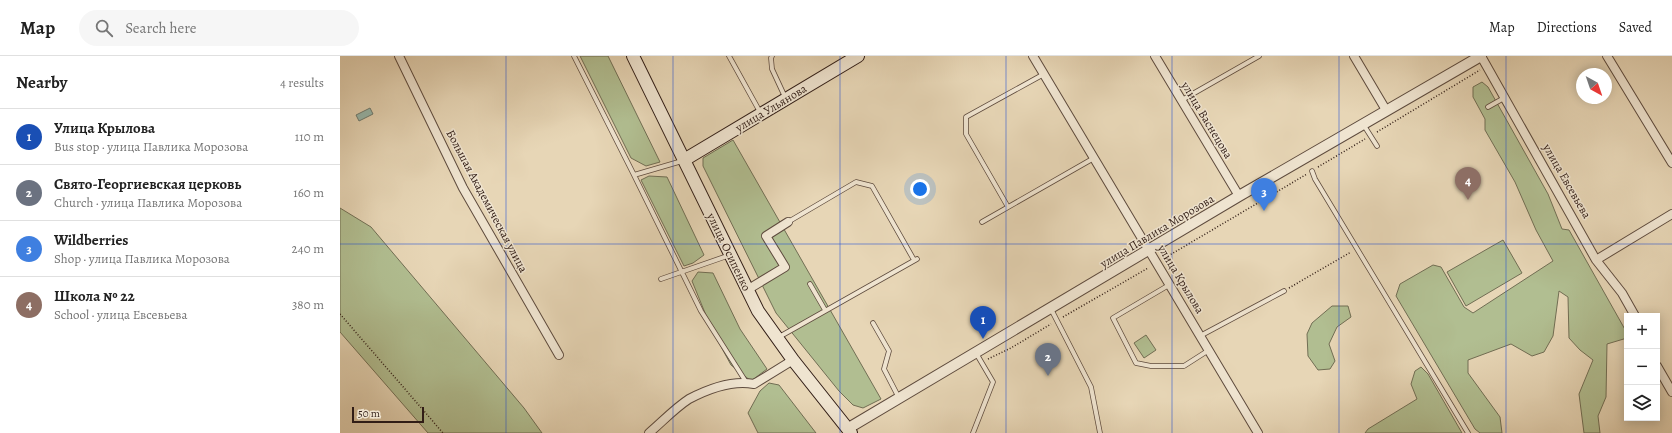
<!DOCTYPE html>
<meta charset="utf-8">
<style>
:root{--surface:#fff;--page:#f6f6f6;--text:#222;--muted:#767676;--line:#e0e0e0;--accent:#db2777}
body{margin:0;font-family:Alegreya,serif;background:var(--page);color:var(--text)}
.controls{position:absolute;right:12px;bottom:12px;display:grid;overflow:hidden;border-radius:0px;box-shadow:0 2px 10px #0003}
.controls button{width:36px;height:36px;display:grid;place-items:center;padding:0;border:0;border-bottom:1px solid var(--line);background:var(--surface);color:var(--text);font:20px sans-serif}
.compass{position:absolute;left:1236px;top:12px;width:36px;height:36px;border-radius:50%;background:var(--surface);box-shadow:0 2px 10px #0003;rotate:140deg}
.scale{position:absolute;left:12px;bottom:10px;width:72px;box-sizing:border-box;padding-left:4px;border:2px solid #311d16;border-top:0;font-size:11px;line-height:14px;white-space:nowrap;color:#311d16;-webkit-text-stroke:3px #efe4d0;paint-order:stroke}
.you{position:absolute;left:580px;top:133px;width:14px;height:14px;margin:-10px;border:3px solid #fff;border-radius:50%;background:#1a73e8;box-shadow:0 0 0 6px #1a73e833}
.badge{display:grid;place-items:center;width:26px;height:26px;border-radius:50%;background:var(--accent);color:#fff;font-size:13px;font-weight:700}
.pin{position:absolute;translate:-50% -33px;filter:drop-shadow(0 1px 2px #0008)}
.pin::after{content:'';position:absolute;top:21px;width:14px;height:12px;background:inherit;clip-path:polygon(0 0,100% 0,50% 100%)}
.list{margin:0;padding:0;list-style:none}
h2{display:flex;justify-content:space-between;align-items:center;height:52px;margin:0;padding:0 16px;font-size:17px}
h2 small{font-size:13px;font-weight:400;color:var(--muted)}
.list li{display:grid;grid-template-columns:26px 1fr auto;gap:12px;align-items:center;box-sizing:border-box;height:56px;padding:0 16px;border-top:1px solid var(--line)}
.list b{display:block;font-size:15px;white-space:nowrap}
.list p{margin:0;font-size:13px;white-space:nowrap;color:var(--muted)}
.list em{font-size:13px;font-style:normal;color:var(--muted)}
.icon{flex:none;width:22px;height:22px;fill:none;stroke:currentColor;stroke-width:2;stroke-linecap:round;stroke-linejoin:round}
.map{position:relative;flex:none;width:1332px;height:377px;overflow:hidden}
header{display:flex;align-items:center;gap:24px;box-sizing:border-box;height:56px;padding:0 20px;background:var(--surface);border-bottom:1px solid var(--line)}
header strong{font-size:19px}
nav{display:flex;gap:22px;margin-inline-start:auto;font-size:14px}
.search{width:280px;height:36px;background:var(--page);display:flex;align-items:center;gap:10px;box-sizing:border-box;padding:0 14px;border-radius:22px;color:var(--muted);font-size:15px}
main{display:flex}
aside{flex:1;background:var(--surface)}
.map>svg:first-child{display:block}
.green{fill:#b1be91;stroke:#716e54}
.water{fill:#97b9ae;stroke:#6e7b71}
.lines{fill:none;stroke-linecap:round;stroke-linejoin:round}
.service-casing{stroke:#5e4b3e;stroke-width:5.5}
.minor-casing{stroke:#5e4b3e;stroke-width:10}
.tertiary-casing{stroke:#5e4b3e;stroke-width:12}
.secondary-casing{stroke:#311d16;stroke-width:14}
.path{stroke:#311d16;stroke-width:1.5;stroke-dasharray:1 2;stroke-linecap:butt}
.service{stroke:#efe4d0;stroke-width:4}
.minor{stroke:#efe4d0;stroke-width:8}
.tertiary{stroke:#efe4d0;stroke-width:10}
.secondary{stroke:#efe4d0;stroke-width:12}
.grid{fill:none;stroke:#1d4ed8;stroke-width:1;stroke-opacity:0.55}
.labels{text-anchor:middle;stroke-width:3;stroke-linejoin:round;paint-order:stroke}
.street-label{font-size:12px;fill:#311d16;stroke:#efe4d0}
</style>
<header>
<strong>Map</strong>
<div class="search"><svg class="icon" aria-label="search" viewBox="0 0 24 24"><circle cx="10" cy="10" r="6"/><path d="M15 15l6 6"/></svg>Search here</div>
<nav><a>Map</a><a>Directions</a><a>Saved</a></nav>
</header>
<main>
<aside>
<h2>Nearby<small>4 results</small></h2>
<ul class="list">
<li><span class="badge" style="background:#1a4fb4">1</span><div><b>Улица Крылова</b><p>Bus stop · улица Павлика Морозова</p></div><em>110 m</em></li>
<li><span class="badge" style="background:#6b7280">2</span><div><b>Свято-Георгиевская церковь</b><p>Church · улица Павлика Морозова</p></div><em>160 m</em></li>
<li><span class="badge" style="background:#3f7fe0">3</span><div><b>Wildberries</b><p>Shop · улица Павлика Морозова</p></div><em>240 m</em></li>
<li><span class="badge" style="background:#8d6e63">4</span><div><b>Школа № 22</b><p>School · улица Евсевьева</p></div><em>380 m</em></li>
</ul>
</aside>
<div class="map">
<svg width="1332" height="377" viewBox="0 0 1332 377">
<rect width="100%" height="100%" fill="#e7d6b6"/>
<filter id="stains"><feTurbulence type="fractalNoise" baseFrequency=".005" numOctaves="4"/><feColorMatrix values="0 0 0 0 .2 0 0 0 0 .09 0 0 0 0 .02 0 0 0 .5 -.17"/></filter>
<radialGradient id="worn" r=".72"><stop offset=".6" stop-color="#630" stop-opacity="0"/><stop offset="1" stop-color="#630" stop-opacity=".3"/></radialGradient>
<path class="green" d="M240,0h28l52,106 -14,4 -15,-8z
M1142,26l6,5 60,107 14,35 7,1 58,103v5l-20,6 -1,53 -8,19 2,17h-16l-5,-39 14,-34 -13,-10 -11,-12 -1,-41 -9,-6 -6,45 -9,16 -12,4 -21,-12 -43,16v13l32,44 2,16h-22l-5,-4 -79,-133 4,-12 33,-19 8,2 23,40 9,6 80,-52 -17,-31 -21,-48 -30,-52v-11l-12,-22v-10z
M393,84l148,259 -18,9 -10,-3 -14,-14 -63,-78 -73,-147v-8z
M309,120l18,1 37,78 -11,8 -9,3 -43,-86z
M0,152l31,19 153,181 18,25h-114l-88,-101z
M1163,184l19,33 -56,33 -19,-34z
M358,216l15,1 27,56 27,40 -16,12 -20,-16 -19,-35 -20,-49z
M992,250h16l3,11 -14,10 -8,17 6,17 -5,8 -12,1 -10,-14 -1,-22 5,-11z
M806,279l10,15 -12,8 -10,-15z
M1081,311l7,7 34,59h-97l3,-4 49,-30 -6,-15 4,-13z
M429,327l10,2 37,48h-58l-10,-20 12,-22z"/>
<path class="water" d="M30,52l3,6 -14,7 -3,-6z"/>
<g class="lines">
<defs>
<path id="service" d="M234,0l60,119 48,-14
M389,0l31,56
M432,0l-1,2 1,11 13,28
M842,44l77,-44
M1148,51l16,-9
M1023,68l14,22
M972,115l3,8 153,254
M294,119l67,136 45,71
M668,151l-42,-73v-17l78,-43
M448,166l68,-40 16,4 42,74
M642,166l112,-64
M321,223l69,-24
M470,228l15,26
M829,229l-56,33 23,45 15,3h33l25,-16
M711,253l40,78 9,46
M533,267l16,28 -5,18 15,29
M860,280l84,-45
M439,281l138,-78
M633,377l20,-51 -17,-29"/>
<path id="minor" d="M59,0l64,132 96,167
M693,0l225,377
M815,0l84,140
M1014,0l32,54
M1141,0l115,204 26,33 13,23
M1267,0l65,107
M1256,204l76,-46
M407,234l38,-23 -19,-31 22,-14
M1317,310l15,26
M309,377c13,-11 26,-25 40,-34 19,-10 44,-19 65,-15l39,-24"/>
<path id="tertiary" d="M507,373l392,-233 242,-140"/>
<path id="secondary" d="M293,0l125,255 35,49 58,73
M344,104l174,-104"/>
</defs>
<use href="#service" class="service-casing"/>
<use href="#minor" class="minor-casing"/>
<use href="#tertiary" class="tertiary-casing"/>
<use href="#secondary" class="secondary-casing"/>
<path class="path" d="M1037,76l103,-62
M978,111l47,-28
M823,203l144,-85
M949,232l62,-36
M0,258l103,119
M723,261l85,-49
M648,303l23,-11 40,-24"/>
<use href="#service" class="service"/>
<use href="#minor" class="minor"/>
<use href="#tertiary" class="tertiary"/>
<use href="#secondary" class="secondary"/>
</g>
<path class="grid" d="M166,0v377M333,0v377M500,0v377M666,0v377M832,0v377M999,0v377M1166,0v377M0,188h1332"/>
<g class="labels">
<g class="street-label">
<text transform="translate(431 52) rotate(-31)" y="4">улица Ульянова</text>
<text transform="translate(867 64) rotate(59)" y="4">улица Васнецова</text>
<text transform="translate(1227 125) rotate(60)" y="4">улица Евсевьева</text>
<text transform="translate(147 145) rotate(62)" y="4">Большая Академическая улица</text>
<text transform="translate(817 175) rotate(-31)" y="4">улица Павлика Морозова</text>
<text transform="translate(389 196) rotate(64)" y="4">улица Осипенко</text>
<text transform="translate(841 223) rotate(59)" y="4">улица Крылова</text>
</g>
</g>
<rect width="100%" height="100%" filter="url(#stains)"/>
<rect width="100%" height="100%" fill="url(#worn)"/>
</svg>
<div class="controls">
<button>+</button>
<button>−</button>
<button><svg class="icon" aria-label="layers" viewBox="0 0 24 24"><path d="M12 4l9 5-9 5-9-5zM3 14l9 5 9-5"/></svg></button>
</div>
<svg class="compass" viewBox="-18 -18 36 36"><path d="M0-13l5 13h-10z" fill="#e53935"/><path d="M0 13l5-13h-10z" fill="#767676"/></svg>
<div class="scale">50 m</div>
<div class="you"></div>
<div class="pin badge" style="left:643px;top:283px;background:#1a4fb4">1</div>
<div class="pin badge" style="left:708px;top:320px;background:#6b7280">2</div>
<div class="pin badge" style="left:924px;top:155px;background:#3f7fe0">3</div>
<div class="pin badge" style="left:1128px;top:144px;background:#8d6e63">4</div>
</div>
</main>
